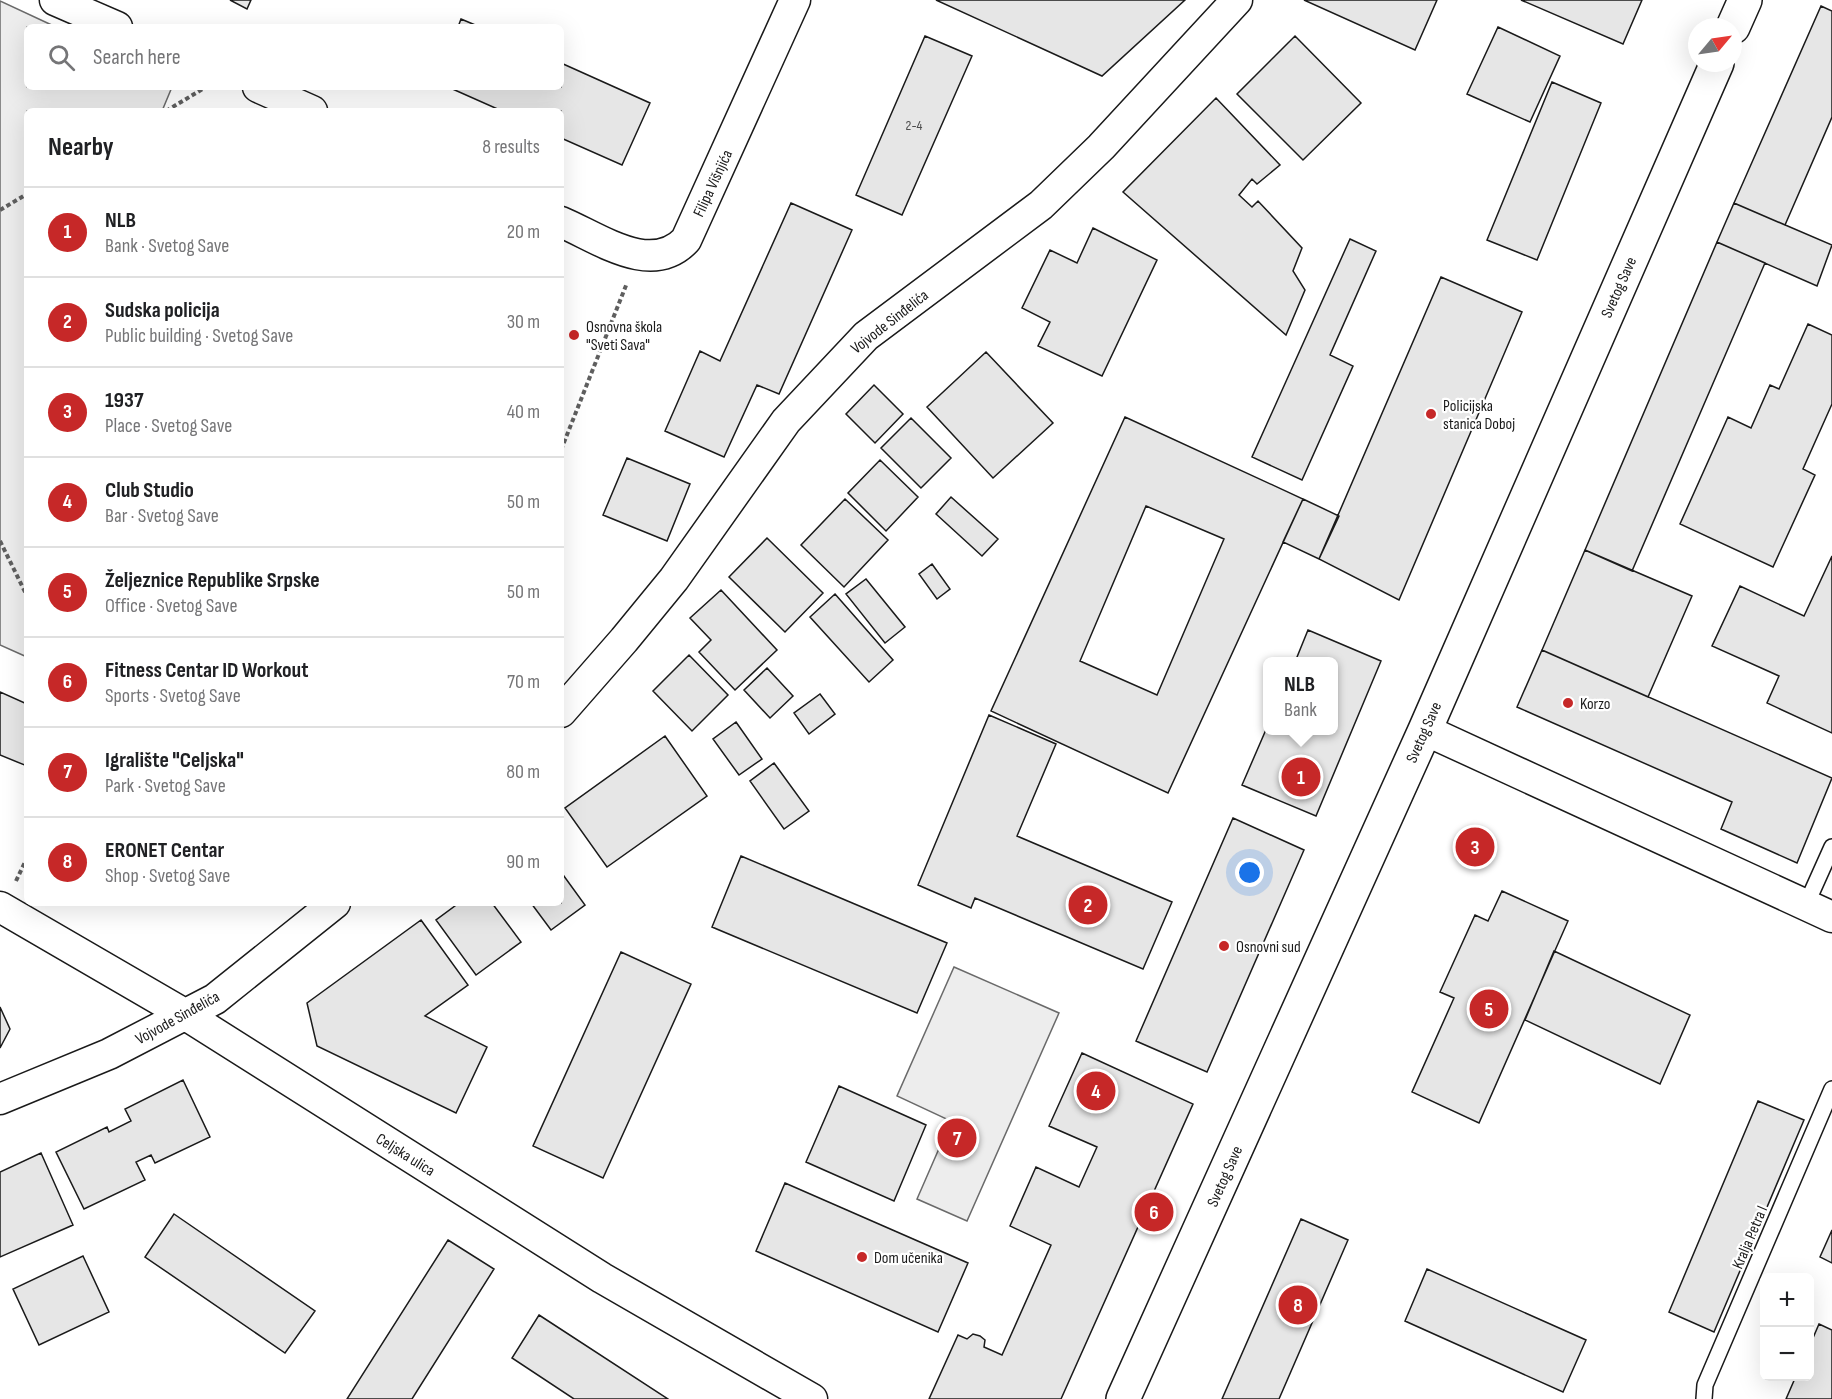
<!DOCTYPE html>
<meta charset="utf-8">
<style>
:root{--surface:#fff;--page:#f6f6f6;--text:#202124;--muted:#757577;--line:#e0e0e0;--accent:#c62828}
body{margin:0;font-family:"Sofia Sans Condensed",sans-serif;background:var(--page);color:var(--text)}
.controls{position:absolute;right:18px;bottom:18px;display:grid;overflow:hidden;border-radius:9px;box-shadow:0 6px 24px #0002}
.controls button{width:54px;height:54px;display:grid;place-items:center;padding:0;border:0;border-bottom:2px solid var(--line);background:var(--surface);color:var(--text);font:30px sans-serif}
.compass{position:absolute;left:1688px;top:18px;width:54px;height:54px;border-radius:50%;background:var(--surface);box-shadow:0 6px 24px #0002;rotate:61deg}
.you{position:absolute;left:1250px;top:873px;width:21px;height:21px;margin:-15px;border:4px solid #fff;border-radius:50%;background:#1a73e8;box-shadow:0 0 0 9px #1a73e833}
.badge{display:grid;place-items:center;width:39px;height:39px;border-radius:50%;background:var(--accent);color:#fff;font-size:20px;font-weight:700}
.pin{position:absolute;translate:-50% -50%;border:3px solid #fff;box-shadow:0 2px 6px #0006}
.popup{position:absolute;left:1263px;top:657px;width:75px;height:78px;box-sizing:border-box;display:grid;place-content:center;border-radius:9px;background:var(--surface);filter:drop-shadow(0 2px 4px #0005);font-size:20px;white-space:nowrap;color:var(--muted)}
.popup b{font-size:22px;color:var(--text)}
.popup::after{content:'';position:absolute;left:50%;top:100%;margin-left:-12px;border:12px solid transparent;border-top-color:var(--surface)}
.list{margin:0;padding:0;list-style:none}
h2{display:flex;justify-content:space-between;align-items:center;height:78px;margin:0;padding:0 24px;font-size:26px}
h2 small{font-size:20px;font-weight:400;color:var(--muted)}
.list li{display:grid;grid-template-columns:39px 1fr auto;gap:18px;align-items:center;box-sizing:border-box;height:90px;padding:0 24px;border-top:2px solid var(--line)}
.list b{display:block;font-size:22px;white-space:nowrap}
.list p{margin:0;font-size:20px;white-space:nowrap;color:var(--muted)}
.list em{font-size:20px;font-style:normal;color:var(--muted)}
.icon{flex:none;width:33px;height:33px;fill:none;stroke:currentColor;stroke-width:2;stroke-linecap:round;stroke-linejoin:round}
.map{position:relative;flex:none;width:1832px;height:1399px;overflow:hidden}
.search{position:absolute;background:var(--surface);box-shadow:0 6px 24px #0002;left:24px;top:24px;width:540px;height:66px;display:flex;align-items:center;gap:15px;box-sizing:border-box;padding:0 21px;border-radius:9px;color:var(--muted);font-size:22px}
.panel{position:absolute;background:var(--surface);box-shadow:0 6px 24px #0002;left:24px;top:108px;width:540px;height:798px;border-radius:9px}
.map>svg:first-child{display:block}
.green{fill:#ededed;stroke:#6a6a6a;stroke-width:1.5}
.building{fill:#e6e6e6;stroke:#1a1a1a;stroke-width:1.5;fill-rule:evenodd}
.lines{fill:none;stroke-linecap:round;stroke-linejoin:round}
.lane-casing{stroke:#1a1a1a;stroke-width:18}
.street-casing{stroke:#1a1a1a;stroke-width:33}
.secondary-casing{stroke:#1a1a1a;stroke-width:36}
.path{stroke:#5f5f5f;stroke-width:4;stroke-dasharray:4.5 3;stroke-linecap:butt}
.lane{stroke:#fff;stroke-width:15}
.street{stroke:#fff;stroke-width:30}
.secondary{stroke:#fff;stroke-width:33}
.poi-dot{fill:#c62828;stroke:#fff;stroke-width:2}
.labels{text-anchor:middle;stroke-width:4.5;stroke-linejoin:round;paint-order:stroke}
.number-label{font-size:14px;fill:#4d4d4d}
.street-label{font-size:16px;fill:#1a1a1a;stroke:#fff}
.poi-label{font-size:16px;fill:#1a1a1a;stroke:#fff;text-anchor:start}
</style>
<div class="map">
<svg width="1832" height="1399" viewBox="0 0 1832 1399">
<rect width="100%" height="100%" fill="#fff"/>
<path class="green" d="M0,1l56,26h-29v60h145l-10,24h-135v546l-27,-12z
M954,967l105,46 -92,208 -50,-22 34,-78 -54,-25z"/>
<path class="building" d="M230,0h21l-4,9z
M936,0h249l-83,76z
M1304,0h133l-22,50z
M1521,0h121l-19,44z
M1821,6l11,5v106l-47,108 -51,-22z
M461,19l19,8h-22z
M1498,27l62,29 -30,66 -63,-28z
M925,36l47,20 -70,159 -46,-20z
M1295,36l66,67 -58,57 -66,-66z
M561,63l89,40 -28,62 -61,-27v-27h-59l-54,-24h113z
M1552,82l49,21 -64,157 -50,-20z
M1216,98l64,67 -23,19 -5,-5 -13,16 13,12 6,-6 44,47 -9,23 12,19 -19,45 -163,-143z
M791,203l61,27 -73,164 -22,-9 -33,72 -59,-26 35,-80 20,10z
M1734,203l98,42 -15,41 -100,-44z
M1093,228l64,32 -55,116 -64,-30 12,-24 -28,-14 28,-58 27,13z
M1350,239l26,12 -46,104 23,11 -51,114 -50,-23z
M1717,242l48,21 -133,308 -47,-21z
M1441,277l81,35 -123,288 -80,-41z
M1808,324l24,11v69l-29,65 12,6 -42,92 -93,-43 48,-107 23,11 19,-43 9,4z
M986,352l67,71 -60,55 -66,-71z
M874,385l29,29 -28,29 -29,-29z
M1125,417l178,82 -135,294 -177,-82zM1146,506l78,33 -67,156 -77,-34z
M911,418l40,40 -30,30 -40,-40z
M627,458l63,26 -23,57 -64,-26z
M880,460l38,37 -32,34 -38,-38z
M951,497l47,42 -16,17 -46,-42z
M845,499l43,41 -44,47 -43,-42z
M1303,499l36,17 -20,43 -36,-17z
M767,538l56,55 -38,39 -56,-55z
M1585,550l107,46 -44,101 -106,-47z
M1832,556v177l-65,-30 12,-27 -67,-30 28,-60 64,30z
M932,564l18,25 -13,10 -18,-25z
M866,579l39,48 -20,16 -39,-49z
M721,590l56,60 -42,40 -36,-38 12,-12 -21,-22z
M835,594l58,66 -24,22 -59,-65z
M1308,630l73,31 -65,155 -74,-31 26,-60v5h66v-68h-39z
M1542,650l290,128 -35,85 -76,-34 11,-27 -215,-95z
M689,655l39,40 -36,36 -39,-40z
M767,668l26,28 -23,22 -26,-28z
M0,692l27,12v62l-27,-11z
M820,694l15,20 -26,20 -15,-21z
M989,715l67,29 -39,92 155,66 -29,67 -168,-71 -4,10 -53,-23z
M736,722l26,37 -23,16 -26,-36z
M665,736l42,60 -100,71 -42,-59z
M774,763l35,48 -25,18 -34,-48z
M1233,818l71,32 -97,222 -71,-31z
M741,856l206,87 -30,70 -205,-86z
M561,872l24,33 -34,25 -20,-27h30z
M1502,891l66,30 -89,202 -67,-31 42,-94 -14,-6 35,-77 13,6z
M459,903h33l29,39 -45,33 -40,-55z
M421,920l47,65 -43,31 62,31 -31,66 -139,-67 -10,-43z
M1554,951l136,64 -30,69 -135,-64z
M621,952l70,32 -88,194 -70,-32z
M0,1007l10,22 -10,19z
M1082,1053l111,51 -132,295h-132l29,-64 9,4 6,-5 7,2 5,4 -1,7 18,8 49,-110 -41,-19 26,-59 43,20 18,-40 -48,-21z
M183,1080l27,57 -55,26 -4,-8 -15,7 9,18 -61,29 -28,-57 51,-25 2,5 22,-11 -6,-12z
M839,1086l87,39 -32,76 -88,-39z
M1758,1101l46,19 -90,212 -45,-20z
M41,1153l32,72 -73,32v-85z
M785,1183l183,80 -30,69 -182,-81z
M174,1214l141,97 -30,42 -140,-96z
M1301,1219l47,21 -69,159h-57z
M1832,1230v33l-12,-6z
M448,1240l46,29 -82,130h-65z
M83,1256l26,56 -70,33 -26,-56z
M1427,1269l159,71 -23,52 -158,-71z
M539,1315l129,84h-94l-62,-41z
M1819,1324l13,6v69h-46l10,-23h14v-31z"/>
<g class="lines">
<defs>
<path id="lane" d="M1806,905l26,-58
M1704,1399l1,-14 127,-296"/>
<path id="street" d="M55,0l62,27
M258,87l54,24
M561,222c38,16 90,55 125,18l109,-240
M561,712l63,-72 50,-61 112,-158 80,-85 175,-131 60,-58 136,-147
M1425,730l407,187
M0,907l186,108 416,263 210,121
M0,1099l109,-45 106,-55 120,-96"/>
<path id="secondary" d="M1733,27l12,-27
M1123,1399l302,-669 292,-667"/>
</defs>
<use href="#lane" class="lane-casing"/>
<use href="#street" class="street-casing"/>
<use href="#secondary" class="secondary-casing"/>
<path class="path" d="M166,111l40,-24
M0,210l27,-16
M561,450l66,-167
M0,541l27,55
M16,881l11,-23"/>
<use href="#lane" class="lane"/>
<use href="#street" class="street"/>
<use href="#secondary" class="secondary"/>
</g>
<g class="poi-dot">
<circle cx="574" cy="335" r="6"/>
<circle cx="1431" cy="414" r="6"/>
<circle cx="1568" cy="703" r="6"/>
<circle cx="1224" cy="946" r="6"/>
<circle cx="862" cy="1257" r="6"/>
</g>
<g class="labels">
<g class="number-label">
<text x="914" y="130">2-4</text>
</g>
<g class="street-label">
<text transform="translate(712 183) rotate(-65)" y="6">Filipa Višnjića</text>
<text transform="translate(1618 287) rotate(-66)" y="6">Svetog Save</text>
<text transform="translate(889 321) rotate(-38)" y="6">Vojvode Sinđelića</text>
<text transform="translate(1423 732) rotate(-66)" y="6">Svetog Save</text>
<text transform="translate(177 1017) rotate(-29)" y="6">Vojvode Sinđelića</text>
<text transform="translate(406 1154) rotate(32)" y="6">Celjska ulica</text>
<text transform="translate(1224 1176) rotate(-66)" y="6">Svetog Save</text>
<text transform="translate(1749 1237) rotate(-67)" y="6">Kralja Petra I</text>
</g>
<g class="poi-label">
<text x="586" y="332">Osnovna škola<tspan x="586" dy="18">"Sveti Sava"</tspan></text>
<text x="1443" y="411">Policijska<tspan x="1443" dy="18">stanica Doboj</tspan></text>
<text x="1580" y="709">Korzo</text>
<text x="1236" y="952">Osnovni sud</text>
<text x="874" y="1263">Dom učenika</text>
</g>
</g>
</svg>
<div class="controls">
<button>+</button>
<button>−</button>
</div>
<svg class="compass" viewBox="-18 -18 36 36"><path d="M0-13l5 13h-10z" fill="#e53935"/><path d="M0 13l5-13h-10z" fill="#757577"/></svg>
<div class="you"></div>
<div class="pin badge" style="left:1301px;top:777px">1</div>
<div class="popup"><b>NLB</b>Bank</div>
<div class="pin badge" style="left:1088px;top:905px">2</div>
<div class="pin badge" style="left:1475px;top:847px">3</div>
<div class="pin badge" style="left:1096px;top:1091px">4</div>
<div class="pin badge" style="left:1489px;top:1009px">5</div>
<div class="pin badge" style="left:1154px;top:1212px">6</div>
<div class="pin badge" style="left:957px;top:1138px">7</div>
<div class="pin badge" style="left:1298px;top:1305px">8</div>
<div class="search"><svg class="icon" aria-label="search" viewBox="0 0 24 24"><circle cx="10" cy="10" r="6"/><path d="M15 15l6 6"/></svg>Search here</div>
<section class="panel">
<h2>Nearby<small>8 results</small></h2>
<ul class="list">
<li><span class="badge">1</span><div><b>NLB</b><p>Bank · Svetog Save</p></div><em>20 m</em></li>
<li><span class="badge">2</span><div><b>Sudska policija</b><p>Public building · Svetog Save</p></div><em>30 m</em></li>
<li><span class="badge">3</span><div><b>1937</b><p>Place · Svetog Save</p></div><em>40 m</em></li>
<li><span class="badge">4</span><div><b>Club Studio</b><p>Bar · Svetog Save</p></div><em>50 m</em></li>
<li><span class="badge">5</span><div><b>Željeznice Republike Srpske</b><p>Office · Svetog Save</p></div><em>50 m</em></li>
<li><span class="badge">6</span><div><b>Fitness Centar ID Workout</b><p>Sports · Svetog Save</p></div><em>70 m</em></li>
<li><span class="badge">7</span><div><b>Igralište &quot;Celjska&quot;</b><p>Park · Svetog Save</p></div><em>80 m</em></li>
<li><span class="badge">8</span><div><b>ERONET Centar</b><p>Shop · Svetog Save</p></div><em>90 m</em></li>
</ul>
</section>
</div>
